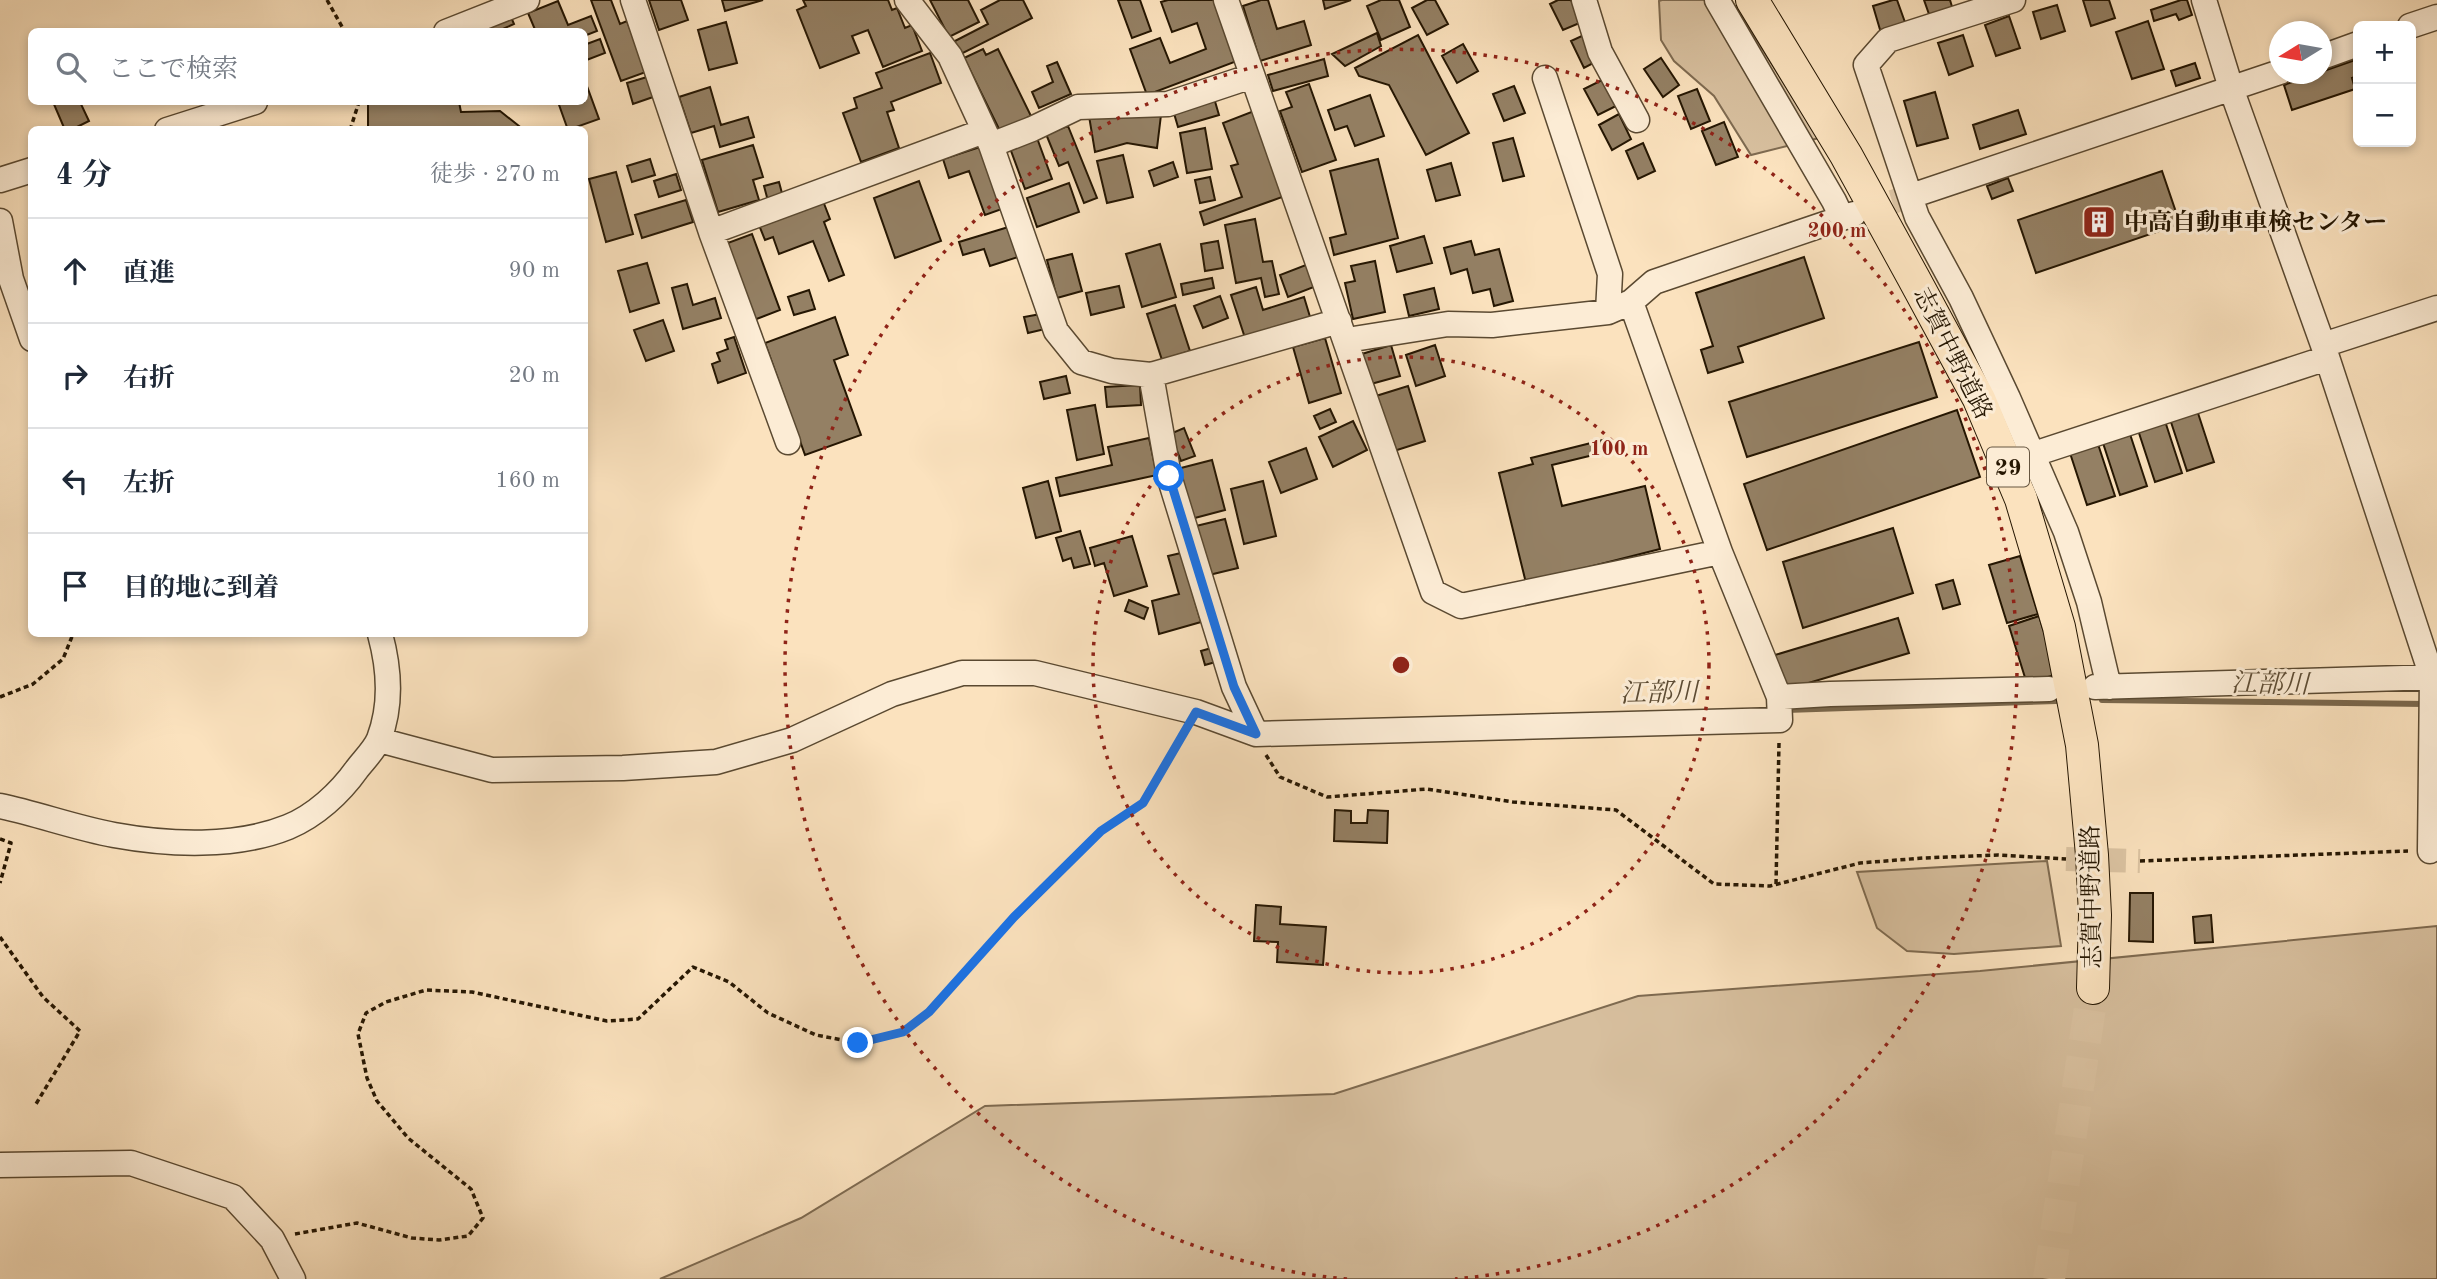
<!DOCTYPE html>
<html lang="ja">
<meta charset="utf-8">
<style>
:root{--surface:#fff;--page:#f6f6f7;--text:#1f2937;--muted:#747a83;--line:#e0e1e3}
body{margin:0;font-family:"Old Standard TT","Noto Serif JP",serif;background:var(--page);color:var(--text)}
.controls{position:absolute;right:21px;top:21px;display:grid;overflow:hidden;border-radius:10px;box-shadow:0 4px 10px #0003}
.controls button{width:63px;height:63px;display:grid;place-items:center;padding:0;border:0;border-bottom:2px solid var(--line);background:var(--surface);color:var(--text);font:35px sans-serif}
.compass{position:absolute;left:2269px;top:21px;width:63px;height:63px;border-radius:50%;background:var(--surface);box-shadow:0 4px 10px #0003;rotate:259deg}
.stop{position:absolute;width:21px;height:21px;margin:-16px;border:5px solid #1a73e8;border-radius:50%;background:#fff}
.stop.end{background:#1a73e8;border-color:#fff;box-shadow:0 2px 7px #0008}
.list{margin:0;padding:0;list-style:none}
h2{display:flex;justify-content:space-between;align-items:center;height:91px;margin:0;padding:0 28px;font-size:30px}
h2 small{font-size:23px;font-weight:400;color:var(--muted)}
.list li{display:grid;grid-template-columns:46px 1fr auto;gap:21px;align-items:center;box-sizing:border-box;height:105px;padding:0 28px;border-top:2px solid var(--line)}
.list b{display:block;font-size:26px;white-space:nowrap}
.list em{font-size:23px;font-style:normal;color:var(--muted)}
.icon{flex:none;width:38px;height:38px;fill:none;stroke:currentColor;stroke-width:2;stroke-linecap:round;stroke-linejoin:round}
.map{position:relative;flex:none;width:2437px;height:1279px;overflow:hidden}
.search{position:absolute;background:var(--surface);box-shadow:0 4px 10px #0003;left:28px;top:28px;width:560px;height:77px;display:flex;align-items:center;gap:18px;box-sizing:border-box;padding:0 24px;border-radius:10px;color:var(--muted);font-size:26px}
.panel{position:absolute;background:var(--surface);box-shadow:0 4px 10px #0003;left:28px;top:126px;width:560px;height:511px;border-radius:10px}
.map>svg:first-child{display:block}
.green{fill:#d7bf9e;stroke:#7e6a50;stroke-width:2}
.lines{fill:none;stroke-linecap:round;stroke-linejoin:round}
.stream{stroke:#7a674c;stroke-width:6}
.building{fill:#948064;stroke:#251602;stroke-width:2}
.minor-tunnel{stroke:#dbc3a2;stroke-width:24;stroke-dasharray:24 12;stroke-linecap:butt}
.major-tunnel{stroke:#dbc3a2;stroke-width:32;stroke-dasharray:32 16;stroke-linecap:butt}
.minor-casing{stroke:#5a4931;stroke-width:27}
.major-casing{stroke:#251602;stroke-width:34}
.path{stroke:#251602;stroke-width:3.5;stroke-dasharray:5 3.5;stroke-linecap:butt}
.minor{stroke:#fcecd5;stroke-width:24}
.major{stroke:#fbe2be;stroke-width:32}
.route{stroke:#1a73e8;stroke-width:9}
.ring{fill:none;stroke:#8f2418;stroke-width:3.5;stroke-dasharray:3.5 7}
.labels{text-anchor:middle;stroke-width:6;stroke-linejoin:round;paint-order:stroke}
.shield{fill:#fcecd5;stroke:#665641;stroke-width:2}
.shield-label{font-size:23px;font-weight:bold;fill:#251602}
.poi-label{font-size:24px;font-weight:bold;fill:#251602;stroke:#fcecd5;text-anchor:start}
.street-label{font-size:24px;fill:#251602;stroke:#fcecd5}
.water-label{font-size:26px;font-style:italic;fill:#5d4c34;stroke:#fcecd5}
.centre{fill:#8f2418;stroke:#fcecd5;stroke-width:3.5}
.ring-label{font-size:21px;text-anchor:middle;font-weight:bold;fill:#8f2418;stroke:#fcecd5;stroke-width:6;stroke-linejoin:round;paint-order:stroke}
</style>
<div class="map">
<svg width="2437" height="1279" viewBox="0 0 2437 1279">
<rect width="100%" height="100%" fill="#fbe2be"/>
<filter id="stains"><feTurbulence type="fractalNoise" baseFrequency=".00286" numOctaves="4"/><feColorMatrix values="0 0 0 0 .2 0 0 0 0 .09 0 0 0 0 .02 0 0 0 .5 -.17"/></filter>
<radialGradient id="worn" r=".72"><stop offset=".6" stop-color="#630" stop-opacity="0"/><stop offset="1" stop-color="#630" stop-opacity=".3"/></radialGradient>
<path class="green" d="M1662,0h69l88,138 -68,17 -37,-59 -40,-35 -13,-21 -2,-39z
M2047,861l14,85 -107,8 -47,-3 -30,-23 -20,-56z
M2437,926v353h-1777l141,-61 184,-112 349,-12 304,-98 342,-25z"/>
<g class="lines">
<path class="stream" d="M2102,700l323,4
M1786,710l270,-9"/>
</g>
<path class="building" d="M591,0h20l9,24 7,-3 19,51 -25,9z
M649,0h32l7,20 -29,10z
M722,0h41l-38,11z
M803,0h85l4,10 5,-2 8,20 7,-3 10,26 -39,16 -15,-37 -16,6 7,17 -39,15 -23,-58 9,-4z
M930,0h38l11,22 -30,15z
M1000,0h23l9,18 -73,37 -6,-13 35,-18 -7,-14z
M1118,0h22l11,31 -19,7z
M1168,0h47l22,61 -90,34 -17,-46 30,-11 10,25 36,-14 -9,-26 -25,9 -11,-30z
M1261,0h7l9,29 27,-8 7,24 -51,16 -17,-55z
M1323,0h28l-26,9z
M1381,0h18l11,27 -29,13 -14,-34z
M1427,0h8l13,24 -21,11 -15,-27z
M1558,0h13l11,22 -19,8 -13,-26z
M1893,0h4l9,25 -25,8 -8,-27z
M1924,0h26l3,10 -23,7z
M2083,0h26l6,18 -24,8z
M2181,0h6l5,15 -13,5 -3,-6 -22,7 -3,-11z
M558,1l10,24 23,-9 6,15 -13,5v-4h-48l-8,-19z
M2057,5l8,26 -24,8 -8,-27z
M2009,16l11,32 -24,8 -11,-31z
M511,17l3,7 -18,8h-20z
M2148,21l16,48 -32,10 -16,-47z
M726,22l11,41 -28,7 -11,-40z
M1377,33l4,13 -36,20 -13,-12z
M1586,34l13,26 -15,8 -13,-27z
M1418,35l51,98 -43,22 -37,-70 -30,-9 -4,-8z
M1963,35l10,31 -24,9 -11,-32z
M600,39l5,14 -21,8v-16z
M1463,44l15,27 -21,12 -15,-27z
M983,49l3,6 12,-6 33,67 -31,15 -36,-73z
M930,53l11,30 -50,19 3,8 -7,2 12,36 -38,14 -18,-49 14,-5 -3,-10 28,-10 -6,-15z
M1661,58l18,27 -16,12 -19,-28z
M1324,59l4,17 -55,15 -5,-16z
M2358,59v17l-6,2 3,11 -63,21 -8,-25z
M1057,62l14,32 -32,14 -7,-16 21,-10 -6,-16z
M2195,63l5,15 -24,8 -5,-15z
M647,77l6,20 -20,7 -6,-21z
M584,78l15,41 -31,11 -10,-28h26z
M1602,80l14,26 -18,9 -14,-26z
M1309,84l27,76 -34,12 -22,-61 12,-4 -6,-15z
M1514,86l11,27 -21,8 -11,-27z
M710,87l11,38 27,-8 6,20 -34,10 -6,-21 -23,7 -12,-36z
M1697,89l13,32 -19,8 -13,-33z
M1935,92l13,46 -31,8 -13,-45z
M1370,95l14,41 -29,10 -8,-20 -12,4 -7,-20z
M1214,98l5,17 -41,12 -5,-17z
M53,102h27l9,19 -18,9h-6z
M368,102h91l2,10 39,-1 24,19h-156z
M2018,110l8,24 -46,15 -7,-24z
M1254,111l31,85 -81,29 -4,-13 42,-15 -11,-31 7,-2 -15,-41z
M1619,114l12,25 -19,11 -13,-25z
M1161,115l-4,33 -30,-5 -32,9 -6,-36z
M1724,122l14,35 -22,8 -14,-34z
M1068,126l29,72 -13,5 -16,-41 -9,4 -13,-32z
M1205,128l7,41 -25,4 -7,-40z
M1037,138l15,41 -27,10 -15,-41z
M1513,138l11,38 -21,5 -10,-38z
M1643,143l12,28 -17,8 -12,-28z
M753,145l10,32 -10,3 6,20 -41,12 -16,-52z
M980,147l22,62 -17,6 -16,-44 -20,7 -6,-19z
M1123,155l10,42 -26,6 -10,-42z
M650,159l5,16 -23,7 -5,-16z
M1378,159l20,79 -64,17 -4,-17 16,-4 -16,-63z
M1173,162l5,15 -24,9 -5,-15z
M1451,163l9,32 -24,6 -9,-31z
M2162,171l18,53 -144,49 -18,-53z
M616,172l17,62 -27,8 -17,-63z
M676,174l5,16 -22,7 -5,-16z
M1210,177l5,23 -15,3 -5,-23z
M2008,178l5,13 -21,8 -5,-13z
M919,181l22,60 -46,17 -21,-60z
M779,182l4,15 -15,4 -4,-15z
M1069,183l10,29 -42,15 -10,-29z
M686,200l7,22 -51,16 -7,-23z
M823,201l7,18 -6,3 20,53 -15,6 -16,-40 -34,13 -6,-17 -8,3 -6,-15z
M1255,219l8,43 9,-1 7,33 -14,3 -4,-19 -25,5 -11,-58z
M1015,225l9,30 -34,11 -6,-17 -21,6 -4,-13z
M752,234l28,76 -26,10 -29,-76z
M1424,236l8,27 -35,9 -7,-26z
M1218,241l5,27 -18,3 -4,-27z
M1471,241l4,14 24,-6 14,52 -19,5 -4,-17 -17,4 -6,-24 -16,5 -7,-26z
M1160,244l16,53 -34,10 -16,-53z
M1072,254l10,37 -25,7 -10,-38z
M1804,257l20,61 -86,29 5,15 -35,11 -7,-23 12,-4 -17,-53z
M1375,261l10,51 -32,7 -8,-36 10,-2 -4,-15z
M647,263l12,40 -29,9 -12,-41z
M1311,263l8,22 -31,12 -8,-22z
M1212,278l2,10 -31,7 -2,-11z
M687,284l6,21 22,-7 6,20 -38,11 -11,-41z
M1119,286l5,21 -33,8 -5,-22z
M1256,287l7,23 41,-13 7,23 -65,21 -15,-46z
M1434,288l5,21 -30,7 -5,-21z
M809,290l6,19 -21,6 -6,-18z
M1220,296l8,22 -25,10 -9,-22z
M1175,305l15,46 -28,9 -15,-46z
M1041,314l4,15 -17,4 -4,-16z
M835,317l13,38 -14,5 27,75 -56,20 -40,-112z
M663,320l11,31 -28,10 -12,-31z
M734,337l12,36 -28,10 -6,-19 8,-3 -3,-8 11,-4 -3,-9z
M1325,338l16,55 -32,10 -16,-56z
M1919,342l18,55 -190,60 -18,-55z
M1391,345l9,31 -29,8 -9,-30z
M1435,345l10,31 -29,10 -10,-31z
M1066,376l4,17 -26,6 -4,-17z
M1140,385l1,20 -34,2 -2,-20z
M1408,386l17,55 -31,10 -18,-55z
M1095,405l9,49 -27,6 -10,-50z
M2196,407l18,55 -27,9 -18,-55z
M1330,409l6,13 -16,7 -6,-13z
M1957,410l23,67 -213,73 -23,-66z
M2164,418l18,55 -27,9 -18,-55z
M1353,421l14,29 -34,17 -14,-30z
M1184,428l11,28 -14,5 -11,-27z
M2129,431l18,55 -27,9 -18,-55z
M1149,438l8,37 -97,21 -4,-18 56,-13 -4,-18z
M1607,439l3,12 -58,14 10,41 83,-20 15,63 -134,34 -27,-110 34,-9 -2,-6z
M2097,441l18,55 -28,9 -18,-55z
M1306,448l11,31 -36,14 -12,-31z
M1212,460l13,50 -34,9 -14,-50z
M1048,481l13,50 -25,7 -13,-50z
M1263,481l13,55 -32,8 -13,-55z
M1225,519l13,49 -29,7 -13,-49z
M1893,528l20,65 -110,35 -20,-66z
M1080,531l10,33 -16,4 -3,-10 -8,3 -7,-23z
M1132,536l15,50 -33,10 -10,-33 -9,3 -5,-18z
M1181,553l20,69 -42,12 -7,-33 27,-7 -11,-38z
M2020,556l18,58 -31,9 -18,-58z
M1953,580l7,24 -17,5 -7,-24z
M1129,600l19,8 -4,11 -19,-8z
M2039,616l18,58 -30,10 -18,-58z
M1898,618l11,35 -124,37 -10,-35z
M1215,647l4,14 -14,4 -4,-14z
M1335,810l16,1v12h16l1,-13 20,1 -1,32 -53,-2z
M2130,893h23v49l-24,-1z
M1256,905l25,2 -1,17 46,3 -3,38 -46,-3 1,-20 -24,-1z
M2211,915l2,27 -18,1 -2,-26z"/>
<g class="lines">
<path class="minor-tunnel" d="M1858,213l53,-17
M2066,859l74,2"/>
<path class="major-tunnel" d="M2049,1279l44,-291"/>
<defs>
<path id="minor" d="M633,0l78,232 77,210
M907,0l43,56 41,89 65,186 25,31 31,9 39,4 188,-54
M1226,0l207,592 28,14 259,-54
M1584,0l16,52 37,68
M1717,0l117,201 8,17
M2013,0l-125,40 -22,25 51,152 44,81 47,100 58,134 23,70 20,85
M2204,0l27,88 92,257 109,332 -2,174
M2410,26l27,-9
M446,32l81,-32
M2322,57l36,-13
M1545,78l65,196 -2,38
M167,130l88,-28
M991,145l41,-16 46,-22 90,-3 84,-28
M0,180l32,-10
M1911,196l369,-124
M0,221l11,58 21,60
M711,232l273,-101
M1631,302l89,250 59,145
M1347,340l101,-16 44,1 116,-13 23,-10 23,-20 200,-68
M2323,345l114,-37
M1151,375l18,101 65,211 22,47
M2034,454l293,-96
M2095,687l342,-10
M379,740l113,30 131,-2 93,-6 76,-22 100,-46 70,-21h73l161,39 60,22 524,-14 -1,-23 51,-3 219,-5
M0,806c38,8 76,22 114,29 55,10 122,13 174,-8 27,-11 52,-34 69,-58 7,-9 18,-20 22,-30 13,-34 10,-72 1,-105
M0,1165l131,-2 102,34 39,42 21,40"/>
<path id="major" d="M1752,0l94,155 67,122 66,122 42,100 38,128 23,118 10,110 3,60 -2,73"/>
</defs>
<use href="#minor" class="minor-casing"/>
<use href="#major" class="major-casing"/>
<path class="path" d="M327,0l18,32
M350,130l9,-28
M0,697l33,-13 30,-25 10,-25
M1266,755l14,22 47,20 100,-8 86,13 103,8 98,74 56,2 90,-23 63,-5 75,-3 68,4
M0,839l11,4 -11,40
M2140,861l268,-10
M1776,884l3,-141
M0,937l43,60 37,34 -44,73
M295,1234l62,-11 55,15 27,2 29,-4 15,-18 -12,-29 -63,-51 -31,-37 -10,-23 -9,-44 8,-21 20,-11 40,-12 46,2 135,29 31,-2 55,-52 36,15 39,31 48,22 42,8 45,-11 26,-20 85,-95 87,-86 42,-28 42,-71"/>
<use href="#minor" class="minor"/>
<use href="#major" class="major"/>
</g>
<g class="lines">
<path class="route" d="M858,1043l45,-11 26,-20 85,-95 87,-86 42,-28 53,-91 60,22 -22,-47 -65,-211"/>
</g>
<g class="ring">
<circle cx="1401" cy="665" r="308"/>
<path d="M1347 1279A616 616 0 1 1 1455 1279"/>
</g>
<defs>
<symbol id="building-square" viewBox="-11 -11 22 22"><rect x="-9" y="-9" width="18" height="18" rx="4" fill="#8f2418" stroke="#fcecd5"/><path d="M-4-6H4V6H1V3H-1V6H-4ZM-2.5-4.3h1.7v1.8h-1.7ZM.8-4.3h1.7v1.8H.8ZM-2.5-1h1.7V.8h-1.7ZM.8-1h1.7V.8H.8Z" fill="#fff"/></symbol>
</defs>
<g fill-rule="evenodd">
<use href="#building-square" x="2080" y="203" width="38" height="38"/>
</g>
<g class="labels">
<rect class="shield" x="1987" y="447.5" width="42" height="39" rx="5"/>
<g class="shield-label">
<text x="2008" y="475">29</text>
</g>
<g class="poi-label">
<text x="2124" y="230">中高自動車車検センター</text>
</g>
<g class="street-label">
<text transform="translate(1953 353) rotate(63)" y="8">志賀中野道路</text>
<text transform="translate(2091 897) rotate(-91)" y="8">志賀中野道路</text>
</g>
<g class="water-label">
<text transform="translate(2270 683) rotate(1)" y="9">江部川</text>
<text transform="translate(1659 692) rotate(-1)" y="9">江部川</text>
</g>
</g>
<circle cx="1401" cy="665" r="10" class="centre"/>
<g class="ring-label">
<text x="1837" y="237">200 m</text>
<text x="1619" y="455">100 m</text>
</g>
<rect width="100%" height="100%" filter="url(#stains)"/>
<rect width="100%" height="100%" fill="url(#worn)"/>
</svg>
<div class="controls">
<button>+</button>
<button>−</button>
</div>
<svg class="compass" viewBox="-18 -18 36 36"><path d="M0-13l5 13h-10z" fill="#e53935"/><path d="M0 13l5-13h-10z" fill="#747a83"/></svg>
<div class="stop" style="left:1169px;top:476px"></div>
<div class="stop end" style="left:858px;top:1043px"></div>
<div class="search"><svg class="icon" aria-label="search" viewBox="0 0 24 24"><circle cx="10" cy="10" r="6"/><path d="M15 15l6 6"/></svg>ここで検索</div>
<section class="panel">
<h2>4 分<small>徒歩 · 270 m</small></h2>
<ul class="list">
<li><svg class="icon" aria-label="ahead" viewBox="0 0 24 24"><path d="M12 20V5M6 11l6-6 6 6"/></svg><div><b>直進</b></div><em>90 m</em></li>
<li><svg class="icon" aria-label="right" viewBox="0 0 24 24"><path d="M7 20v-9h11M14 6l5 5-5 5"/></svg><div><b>右折</b></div><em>20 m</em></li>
<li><svg class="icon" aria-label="left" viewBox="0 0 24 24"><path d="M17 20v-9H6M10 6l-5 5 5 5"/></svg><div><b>左折</b></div><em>160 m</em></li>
<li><svg class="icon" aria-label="arrive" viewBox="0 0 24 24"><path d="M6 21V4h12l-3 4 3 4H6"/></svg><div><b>目的地に到着</b></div></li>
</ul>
</section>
</div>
